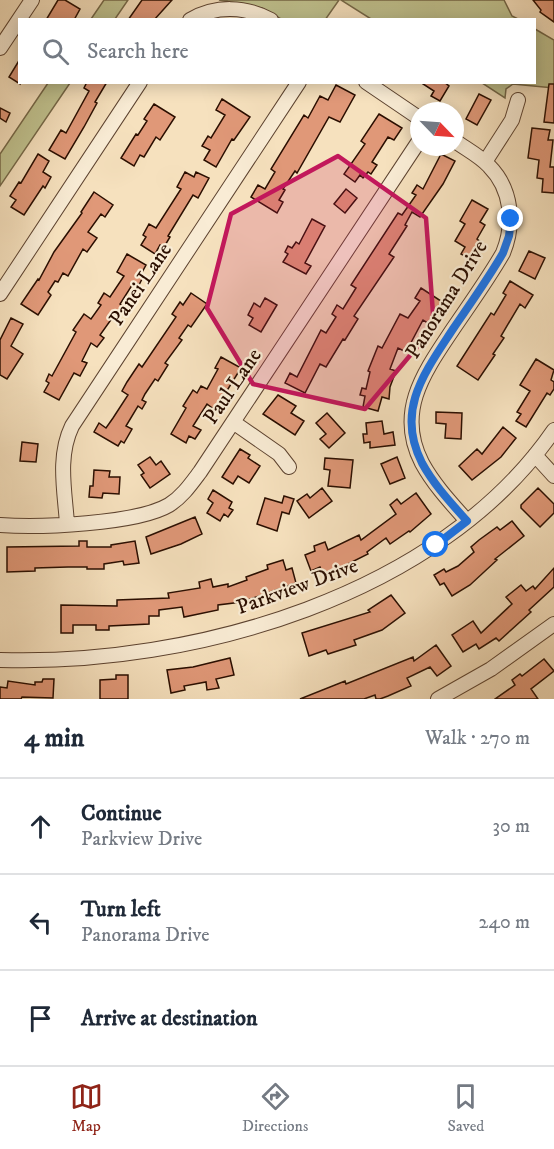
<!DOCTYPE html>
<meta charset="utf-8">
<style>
:root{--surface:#fff;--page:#f6f6f7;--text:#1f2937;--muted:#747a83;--line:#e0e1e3;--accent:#8f2418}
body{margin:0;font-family:"IM FELL DW Pica",serif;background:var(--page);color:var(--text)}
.compass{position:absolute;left:410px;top:102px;width:54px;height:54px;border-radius:50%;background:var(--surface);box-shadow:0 3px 15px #0003;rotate:115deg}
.stop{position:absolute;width:18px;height:18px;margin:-14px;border:4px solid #1a73e8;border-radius:50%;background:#fff}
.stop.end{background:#1a73e8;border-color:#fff;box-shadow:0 2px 6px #0008}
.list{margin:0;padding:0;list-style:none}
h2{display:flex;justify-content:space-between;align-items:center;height:78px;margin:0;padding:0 24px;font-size:26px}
h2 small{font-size:20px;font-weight:400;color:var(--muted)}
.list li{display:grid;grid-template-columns:39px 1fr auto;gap:18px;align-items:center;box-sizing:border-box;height:96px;padding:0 24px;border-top:2px solid var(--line)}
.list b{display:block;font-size:22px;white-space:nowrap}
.list p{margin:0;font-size:20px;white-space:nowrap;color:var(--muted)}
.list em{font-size:20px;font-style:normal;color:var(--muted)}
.icon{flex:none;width:33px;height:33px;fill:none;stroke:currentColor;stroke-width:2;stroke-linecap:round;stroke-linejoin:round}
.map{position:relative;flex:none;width:554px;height:699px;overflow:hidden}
.search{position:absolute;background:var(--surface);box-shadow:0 3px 15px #0003;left:18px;right:18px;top:18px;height:66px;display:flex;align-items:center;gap:15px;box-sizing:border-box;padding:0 21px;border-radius:0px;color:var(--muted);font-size:22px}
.sheet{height:366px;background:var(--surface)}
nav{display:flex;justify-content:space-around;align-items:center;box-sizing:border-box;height:84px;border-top:2px solid var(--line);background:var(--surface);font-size:16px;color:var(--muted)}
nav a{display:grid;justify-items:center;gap:3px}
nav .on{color:var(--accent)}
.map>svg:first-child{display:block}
.green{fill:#c0c28f;stroke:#756848;stroke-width:1.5}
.building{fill:#e09878;stroke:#2a0e00;stroke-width:1.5}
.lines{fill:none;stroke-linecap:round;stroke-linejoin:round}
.minor-casing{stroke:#5d4330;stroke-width:16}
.minor{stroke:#f9ecd5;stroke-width:14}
.route{stroke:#1a73e8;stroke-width:8}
.marked{fill:#c2185b;fill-opacity:0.2;stroke:#c2185b;stroke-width:4.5;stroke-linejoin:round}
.labels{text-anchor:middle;stroke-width:4.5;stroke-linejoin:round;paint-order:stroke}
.street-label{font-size:21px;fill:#2a0e00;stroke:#f9ecd5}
</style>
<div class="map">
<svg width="554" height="699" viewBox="0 0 554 699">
<rect width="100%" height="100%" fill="#f6e1be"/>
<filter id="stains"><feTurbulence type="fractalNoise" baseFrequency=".00333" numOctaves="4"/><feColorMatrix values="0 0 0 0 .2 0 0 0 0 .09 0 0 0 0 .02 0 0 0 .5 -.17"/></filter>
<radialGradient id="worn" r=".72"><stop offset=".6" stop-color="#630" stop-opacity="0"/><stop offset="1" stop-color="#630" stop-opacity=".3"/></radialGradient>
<path class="green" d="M104,0h24l-13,19h-24z
M219,0h120l-14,20 -44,-1 -19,-11z
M341,0h163l8,16 6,3h-147z
M535,29l19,11v48l-41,-4 -7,5 -1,9 -23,-15 52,-1z
M48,83h22l-70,103v-32z"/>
<path class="building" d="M58,0h7l15,9 -6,11h-28z
M142,0h30l-18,20h-26z
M533,0h21v22l-14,-10 1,-2z
M20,59v25l-11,-7z
M87,82h20l-12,20 2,1 -13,24 -19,32 -16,-9 12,-20 5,3 23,-42 -5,-3z
M420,82h24l5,4 -9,15 -9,-5 3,-5z
M549,84h5v39l-10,-1z
M336,85l19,10 -15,27 -11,-5 -32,56 -2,-2 -12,18 2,1 -6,10 4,2 -6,11 -26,-16 7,-12 7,4 10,-17 -4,-3 33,-54 4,3 12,-22 8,4z
M479,94l12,6 -14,25 -11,-6z
M222,99l28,18 -16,23 -2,-1 -16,28 -12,-7 6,-10 -8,-4 6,-10 3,2 14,-23 -9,-5z
M154,104l21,13 -15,23 -4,-3 -12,20 -4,-2 -6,11 -13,-8 15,-24 2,1 9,-14 -3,-2z
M0,108l10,5 -4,9 -6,-4z
M379,114l23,14 -8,12 -6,-3 -16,25 5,3 -6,9 -3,-2 -5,6 -3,-3 -5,7 -11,-8 21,-30 -4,-3z
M532,128l18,2 -2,10h5l-3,27h4v26l-12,-1 1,-13 -6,-1 2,-18 -11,-2z
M38,154l11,7 -6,11 8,5 -6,11 -2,-2 -19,29 -13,-8 5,-7 -6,-4 9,-14 2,1z
M441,154l14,7 -12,23 -23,33 -8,-5 -7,13 2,1 -18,28 5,3 -40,59 4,3 -13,21 -2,-1 -17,28 -6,-3 -15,29 -20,-10 5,-10 7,4 24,-47 5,3 10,-16 -4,-3 5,-9 6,4 13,-21 -5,-3 47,-72 4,2 14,-20 -4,-2 5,-8 6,4z
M185,172l9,5 2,-5 13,6 -11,20 -5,-3 -25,41 2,1 -6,10 -4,-2 -5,9 -14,-9 5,-8 -3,-2 6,-11 7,4 25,-39 -4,-2z
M346,189l11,9 -12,15 -11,-9z
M94,192l19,13 -8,12 -4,-3 -13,18 9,6 -10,14 -4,-3 -15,27 -5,-3 -5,9 -3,-1 -7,11 3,3 -13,20 -17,-11 17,-25 1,1 15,-28 28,-39 -1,-1z
M472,200l16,9 -8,13 5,3 -8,14 5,4 -11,17 -10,-6 4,-7 -10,-6 10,-17 -5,-3z
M312,219l13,7 -20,37 6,3 -5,8 -23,-12 5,-8 -3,-2 3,-6 4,2 4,-6 3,2z
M529,251l16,7 -10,21 -16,-8z
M127,254l19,11 -6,11 3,1 -4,8 -5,-3 -14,22 4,3 -6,9 -3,-2 -15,21 4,3 -7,9 -6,-4 -9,18 5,2 -7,13 -6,-3 -15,27 -15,-8 5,-9 -3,-2 3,-7 3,2 24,-44 -3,-2 11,-16 7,5 10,-14 -3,-2 6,-10 6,4 14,-21 -7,-4z
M510,281l23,14 -8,13 -5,-4 -19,32 3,2 -11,16 2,1 -17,25 -21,-14 34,-53 3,2 12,-20 -3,-2z
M421,288l23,15 -13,22 -8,-5 -17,32 -8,-4 -8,21 6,2 -6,16 -1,12 -7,-2 -4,14 -15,-4 2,-11 -5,-1 2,-7 4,1 4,-17 -2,-1 10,-25 4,2 18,-34 8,4 12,-17 -5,-3z
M191,293l16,11 -16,23 -3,-2 -9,13 3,2 -17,23 3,2 -10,16 -3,-2 -10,15 -3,6 4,2 -4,7 -4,-3 -12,20 6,3 -8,14 -3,-2 -3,5 -24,-14 5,-9 7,5 7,-10 15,-23 -6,-4 5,-9 12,-18 3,3 34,-50 -4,-3 8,-12 3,3z
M265,298l12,7 -16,27 -12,-7 4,-7 -5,-3 6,-12 6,4z
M11,318l12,6 -12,22 12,8 -16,25 -7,-4v-35z
M221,357l20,11 -26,42 -8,-6 -14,22 8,4 -6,9 -6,-3 -3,7 -15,-9 15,-26 -3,-2 10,-16 4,3 4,-7 6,3 11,-20 -3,-1z
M536,359l18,11 -3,10 3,2v7l-4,6 -3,-2 -21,34 -10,-6 5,-7 -4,-2 13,-21 -10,-6z
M278,395l18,11 -5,7 13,8 -9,14 -32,-21z
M436,412l26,1 -1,26 -16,-1 1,-14 -10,-1z
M327,413l18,20 -16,15 -9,-9 6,-5 -10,-11z
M382,421l2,13 9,-2 2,13 -25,3v-6l-6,1 -1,-9h4l-1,-11z
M503,427l13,11 -15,19 -29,23 -13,-14 18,-17 5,5z
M22,442l16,2 -2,18 -16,-1z
M240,449l10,6 -2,3 12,8 -11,17 -11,-7 -5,8 -11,-7z
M150,457l6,8 5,-4 9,13 -20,14 -9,-13 3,-2 -6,-8z
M397,457l8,21 -15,6 -9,-20z
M325,458l28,2 -3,28 -22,-2 2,-16 -6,-1z
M94,470l16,1 -1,6h11l-1,17 -16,-1 -1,5 -13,-1 1,-11h3z
M322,488l10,13 -23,17 -12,-17 10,-7 3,4z
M538,488l16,16v9l-14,14 -19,-19v-3z
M213,490l19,12 -3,6 4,2 -5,7 -4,-3 -4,7 -13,-8 6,-10 -5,-4z
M416,493l15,21 -21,18 -1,-1 -19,13 -4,-6 -19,14 1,2 -32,16 -13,5 -3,-8 -9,4 -6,-16 10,-4 -1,-5 11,-4 3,8 31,-15 2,5 35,-26 -6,-9 7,-6 4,5z
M284,496l10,3 -5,15 -7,-2 -5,19 -20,-7 8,-26 17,5z
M195,517l7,17 -21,10 -30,10 -5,-17z
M512,521l12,15 -29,23 2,1 -27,25 -18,11 -8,-13 -4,2 -6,-10 10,-6 2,3 12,-6 16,-14 -3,-5 8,-7 18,-13 3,3z
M79,541h8v6h24v-2l24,-4 4,22 -15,2 -1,-4 -19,3v5h-17v-2h-19l-33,1v3l-28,1v-25l72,-1z
M283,560l3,10 6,-2 4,15 -54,19 -24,3v5l-34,7 -2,-10 -23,3v6h-10v8l-40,2v4h-13v-5h-23v8h-12v-28l56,1v-6l52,-2 -1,-5 32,-5 -1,-6 12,-3 2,8 15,-3v3l19,-7 -1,-3 22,-8 -1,-4z
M554,568v19l-25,23 2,2 -32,29 -3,-3 -17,11 -3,-5 -13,8 -11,-17 21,-14 8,12 31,-29 -6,-7 15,-12 5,6 7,-5 2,3z
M391,595l14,18 -23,17 -28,10 2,5 -28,9 -2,-4 -17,6 -7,-23 68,-21 -2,-2z
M436,645l15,21 -14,10 -7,-9 -23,11 4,8 -23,10 -8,3h-4l-1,-4 -11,4h-64l45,-18 1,3 67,-27 1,4z
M230,658l4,17 -18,4 3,9 -12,2 -1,-8 -22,4 1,4 -14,3 -4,-23 26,-3z
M544,659l10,12 -23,18 7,10h-43l20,-14 -3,-5 8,-6 2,2z
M116,675h12v24h-28v-19l16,-1z
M43,679h11l-1,19 -31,-1 -1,2h-21v-12l7,1 1,-7 27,4v-3h7z"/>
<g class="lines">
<defs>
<path id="minor" d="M190,20c26,-15 55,-14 81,0
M0,48l32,-48
M366,82l53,36
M455,141c11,8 25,15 34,25 23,23 26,58 14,87 -15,26 -33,51 -50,76 -28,42 -58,82 -31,134 12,22 29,40 45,58
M485,162l27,-42 6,-20
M0,294l140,-212
M233,422l46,32 10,13
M535,455l19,21
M67,524c-2,-32 -10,-67 5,-98l227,-344
M0,525c38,3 137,-1 169,-20 13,-8 22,-21 31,-33l219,-331
M0,660c193,6 440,-64 554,-230
M438,699l53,-30 63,-45"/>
</defs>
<use href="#minor" class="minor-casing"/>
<use href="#minor" class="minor"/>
</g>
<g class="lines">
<path class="route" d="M436,545l31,-24c-16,-18 -33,-36 -45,-58 -27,-53 3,-91 31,-134 17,-25 35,-50 50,-76l6,-17 2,-17"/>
</g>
<path class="marked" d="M338,156l88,62 8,109 -69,82 -112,-25 -46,-76 24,-94z"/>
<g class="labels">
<g class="street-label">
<text transform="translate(140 284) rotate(-56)" y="7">Panei Lane</text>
<text transform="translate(446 299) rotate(-58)" y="7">Panorama Drive</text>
<text transform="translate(232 386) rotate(-56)" y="7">Paul Lane</text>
<text transform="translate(297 586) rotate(-20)" y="7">Parkview Drive</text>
</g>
</g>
<rect width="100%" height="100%" filter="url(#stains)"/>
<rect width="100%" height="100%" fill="url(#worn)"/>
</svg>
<svg class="compass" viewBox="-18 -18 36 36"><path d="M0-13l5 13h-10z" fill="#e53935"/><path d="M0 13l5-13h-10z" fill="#747a83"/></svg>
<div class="stop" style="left:436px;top:545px"></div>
<div class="stop end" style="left:511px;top:219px"></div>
<div class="search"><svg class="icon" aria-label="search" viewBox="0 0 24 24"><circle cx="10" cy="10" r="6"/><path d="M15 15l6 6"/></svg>Search here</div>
</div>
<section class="sheet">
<h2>4 min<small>Walk · 270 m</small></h2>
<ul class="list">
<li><svg class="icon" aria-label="ahead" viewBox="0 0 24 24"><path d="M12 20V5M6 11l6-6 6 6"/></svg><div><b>Continue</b><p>Parkview Drive</p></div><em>30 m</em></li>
<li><svg class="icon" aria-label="left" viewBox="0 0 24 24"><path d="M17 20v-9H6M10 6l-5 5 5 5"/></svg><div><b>Turn left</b><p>Panorama Drive</p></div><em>240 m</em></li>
<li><svg class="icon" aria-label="arrive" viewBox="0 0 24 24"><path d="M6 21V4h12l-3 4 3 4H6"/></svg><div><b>Arrive at destination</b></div></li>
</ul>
</section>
<nav>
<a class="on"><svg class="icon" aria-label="map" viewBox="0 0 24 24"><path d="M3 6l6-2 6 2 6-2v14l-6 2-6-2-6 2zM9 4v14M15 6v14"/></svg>Map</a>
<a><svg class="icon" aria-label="directions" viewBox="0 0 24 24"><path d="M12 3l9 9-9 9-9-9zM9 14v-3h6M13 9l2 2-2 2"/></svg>Directions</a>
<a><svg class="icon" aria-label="saved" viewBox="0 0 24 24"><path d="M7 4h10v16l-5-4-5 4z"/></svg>Saved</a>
</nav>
